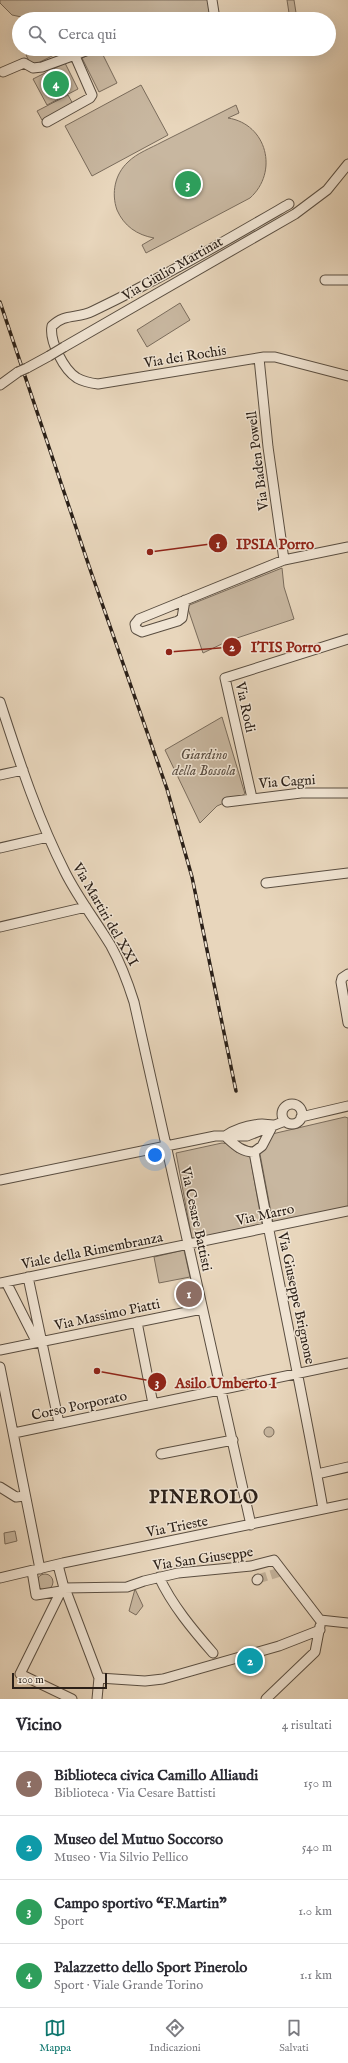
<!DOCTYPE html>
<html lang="it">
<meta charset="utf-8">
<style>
:root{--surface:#fff;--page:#f7f7f7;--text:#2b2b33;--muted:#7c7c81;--line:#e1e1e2;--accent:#0f766e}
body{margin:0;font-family:"IM FELL English",serif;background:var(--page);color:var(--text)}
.scale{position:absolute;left:12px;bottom:10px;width:95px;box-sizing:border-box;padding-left:4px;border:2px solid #2b2018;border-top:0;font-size:11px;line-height:14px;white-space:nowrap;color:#2b2018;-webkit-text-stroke:3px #f0e4d3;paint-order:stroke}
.you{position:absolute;left:155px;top:1155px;width:14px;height:14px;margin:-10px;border:3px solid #fff;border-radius:50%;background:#1a73e8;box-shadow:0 0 0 6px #1a73e833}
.badge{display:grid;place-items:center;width:26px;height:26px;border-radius:50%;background:var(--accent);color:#fff;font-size:13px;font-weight:700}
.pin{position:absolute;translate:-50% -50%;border:2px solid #fff;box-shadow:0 1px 4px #0006}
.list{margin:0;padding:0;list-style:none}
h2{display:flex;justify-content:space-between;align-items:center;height:52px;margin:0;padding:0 16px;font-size:17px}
h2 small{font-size:13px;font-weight:400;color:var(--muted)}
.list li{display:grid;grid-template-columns:26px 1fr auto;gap:12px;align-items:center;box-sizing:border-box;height:64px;padding:0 16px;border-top:1px solid var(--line)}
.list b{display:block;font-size:15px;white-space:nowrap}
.list p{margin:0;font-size:13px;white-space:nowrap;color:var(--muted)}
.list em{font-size:13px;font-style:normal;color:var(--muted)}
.icon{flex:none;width:22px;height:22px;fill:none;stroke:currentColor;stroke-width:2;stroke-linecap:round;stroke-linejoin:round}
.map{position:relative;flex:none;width:348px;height:1699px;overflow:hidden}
.search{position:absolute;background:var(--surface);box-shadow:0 4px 16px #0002;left:12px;right:12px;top:12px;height:44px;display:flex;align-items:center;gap:10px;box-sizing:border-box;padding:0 14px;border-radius:22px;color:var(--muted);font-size:15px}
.sheet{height:308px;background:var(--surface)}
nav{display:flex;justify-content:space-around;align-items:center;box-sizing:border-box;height:56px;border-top:1px solid var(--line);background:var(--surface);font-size:11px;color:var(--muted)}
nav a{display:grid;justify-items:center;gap:2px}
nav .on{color:var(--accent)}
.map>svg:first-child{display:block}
.green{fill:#c8b7a0;stroke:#7a6c5c}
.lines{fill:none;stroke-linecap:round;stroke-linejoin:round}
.minor-tunnel{stroke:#c2b29b;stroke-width:9;stroke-dasharray:9 4.5;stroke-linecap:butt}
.minor-casing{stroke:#5a4e41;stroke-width:11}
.minor{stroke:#f0e4d3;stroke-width:9}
.rail-casing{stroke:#2b2018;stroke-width:3.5}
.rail{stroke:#f0e4d3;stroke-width:2;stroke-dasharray:6;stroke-linecap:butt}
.minor-bridge-casing{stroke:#5a4e41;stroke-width:11;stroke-linecap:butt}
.minor-bridge{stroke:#f0e4d3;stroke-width:9}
.labels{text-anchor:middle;stroke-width:3;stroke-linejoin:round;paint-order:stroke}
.street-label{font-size:14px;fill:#2b2018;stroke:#f0e4d3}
.park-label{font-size:14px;font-style:italic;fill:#5a4d41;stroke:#f0e4d3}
.district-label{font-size:18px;font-weight:bold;letter-spacing:1px;fill:#2b2018;stroke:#f0e4d3}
.leader{fill:none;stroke:#8f2418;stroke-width:1.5}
.callout-dot{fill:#8f2418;stroke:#f0e4d3;stroke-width:1.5}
.mark-label{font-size:12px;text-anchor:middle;font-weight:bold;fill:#fff}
.callout-label{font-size:15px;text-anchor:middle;font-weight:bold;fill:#8f2418;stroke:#f0e4d3;stroke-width:3;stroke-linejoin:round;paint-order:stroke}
</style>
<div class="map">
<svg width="348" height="1699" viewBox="0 0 348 1699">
<rect width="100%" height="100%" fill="#e8d6bc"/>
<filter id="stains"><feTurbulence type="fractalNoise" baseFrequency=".005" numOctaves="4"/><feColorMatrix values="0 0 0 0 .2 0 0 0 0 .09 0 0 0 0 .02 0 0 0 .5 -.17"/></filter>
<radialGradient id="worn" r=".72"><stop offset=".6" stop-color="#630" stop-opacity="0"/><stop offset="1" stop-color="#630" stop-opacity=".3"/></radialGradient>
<path class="green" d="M0,0h209l3,19h-181l-19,-4 -12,-12z
M287,0h7l3,19h-12l-1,-5 5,-1z
M31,49h51l-15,4 -7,-1 -26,13 -4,-2 -4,-8z
M100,49l17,34 -18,9 -17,-34z
M65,63l13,26 -31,16 -14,-26z
M141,85l27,50 -76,41 -27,-50z
M68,95l5,9 -31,16 -5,-9z
M236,105l3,8 -11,5c39,6 51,54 22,80l-104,55 -4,-8 12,-7c-17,-3 -30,-12 -37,-28 -6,-17 -2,-36 11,-48 9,-9 23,-14 34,-20 25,-12 49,-25 74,-37z
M180,303l10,17 -43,27 -10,-17z
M282,568l2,19 10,32 -66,22 -25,12 -16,-47z
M222,717l23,77 -28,12 -17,17 -35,-73z
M345,1117l3,1v89l-75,16 -13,-69 6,-6 6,-14z
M222,1143l8,1 6,8 14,4 12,68 -70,15 -16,-86z
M184,1250l6,27 -31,6 -5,-26z
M264 1432a5 5 0 1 1 10 0a5 5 0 1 1-10 0Z
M15,1531l2,10 -12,3 -1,-11z
M37 1582a8 8 0 1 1 16 0a8 8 0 1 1-16 0Z
M135,1589l8,17 -7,9 -7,-4z"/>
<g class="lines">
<path class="minor-tunnel" d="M258,1579l22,-7"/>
<defs>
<path id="minor" d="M212,0l3,19
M3,72l21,-9 9,5 9,-1 49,-18
M47,122l43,-24 2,-3 -17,-39
M289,204c-64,37 -129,75 -196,107 -16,8 -28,2 -41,15 -3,15 12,44 25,52 7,4 13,5 21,6l166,-27h11l73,19
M325,280h23
M64,347l231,-133 32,-24 21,-26
M259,358l9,89 16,113
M27,368l22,-12
M0,385l18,-13
M185,600l-3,18 -4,3 -36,11 -6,-3 -1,-5 4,-5 145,-59 64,-13
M0,702c19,58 37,115 65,170 13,26 31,49 46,74 10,18 17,37 23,56l117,523
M0,775l23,-5
M252,798l-27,-120 123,-39
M227,802l74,-9h47
M0,848l48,-11
M266,883l82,-10
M0,927l86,-20
M348,974l-6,4 -1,4 7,41
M282 1114a10 10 0 1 1 20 0a10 10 0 1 1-20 0Z
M301,1117l47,-11
M262,1124l11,1 -11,21 -8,6c-13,0 -20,-8 -29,-16 12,-8 24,-11 37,-12z
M254,1152c22,119 48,238 69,357
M0,1180l215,-44h32l38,-15
M28,1277l31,146
M6,1282l28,55 7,5
M0,1283l348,-72
M137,1322l16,82
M0,1350l202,-41
M0,1367l40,202
M14,1433l334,-70
M161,1454l72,-14
M317,1474l31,-7
M0,1487l16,10 9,-1
M32,1571l4,24 25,-4 3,-3 -6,-23
M159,1577c13,28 34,53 54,76
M0,1578l63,-15 285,-59
M257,1580l1,-1
M64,1588l63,-1 17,-6 34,-8 73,-7 23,-6 46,60
M320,1620l28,3
M99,1678l46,3 18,-2 116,-33 41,-16
M72,1699l-52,-25 41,-83h5l33,87 -2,21
M266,1699l49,-47 5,-26"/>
</defs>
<use href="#minor" class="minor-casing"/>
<use href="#minor" class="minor"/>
<defs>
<path id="rail" d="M0,302l91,270 76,217 25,88 44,214"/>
</defs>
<use href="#rail" class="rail-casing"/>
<use href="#rail" class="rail"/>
<defs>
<path id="minor-bridge" d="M49,356l15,-9
M18,372l9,-4"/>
</defs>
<use href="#minor-bridge" class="minor-bridge-casing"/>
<use href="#minor-bridge" class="minor-bridge"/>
</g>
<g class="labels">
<g class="street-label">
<text transform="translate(172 268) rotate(-30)" y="5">Via Giulio Martinat</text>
<text transform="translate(185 356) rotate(-9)" y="5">Via dei Rochis</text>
<text transform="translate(257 461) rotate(-97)" y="5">Via Baden Powell</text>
<text transform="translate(246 707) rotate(78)" y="5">Via Rodi</text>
<text transform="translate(287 781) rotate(-4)" y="5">Via Cagni</text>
<text transform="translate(106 914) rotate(60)" y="5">Via Martiri del XXI</text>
<text transform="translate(265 1214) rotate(-12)" y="5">Via Marro</text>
<text transform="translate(197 1219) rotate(78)" y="5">Via Cesare Battisti</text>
<text transform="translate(92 1250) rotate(-11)" y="5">Viale della Rimembranza</text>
<text transform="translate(297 1298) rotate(78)" y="5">Via Giuseppe Brignone</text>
<text transform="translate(107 1314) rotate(-12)" y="5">Via Massimo Piatti</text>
<text transform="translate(79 1405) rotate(-12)" y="5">Corso Porporato</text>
<text transform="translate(177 1526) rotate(-11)" y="5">Via Trieste</text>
<text transform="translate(203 1558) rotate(-8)" y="5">Via San Giuseppe</text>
</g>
<g class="park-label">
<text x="204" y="759">Giardino<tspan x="204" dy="16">della Bossola</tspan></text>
</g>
<g class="district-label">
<text x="204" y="1503">PINEROLO</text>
</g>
</g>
<path class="leader" d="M150 552L218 543M169 652L232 647M97 1371L157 1382"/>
<g class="callout-dot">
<circle cx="150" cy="552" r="4"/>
<circle cx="169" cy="652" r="4"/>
<circle cx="97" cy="1371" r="4"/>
<circle cx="218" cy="543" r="10"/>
<circle cx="232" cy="647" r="10"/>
<circle cx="157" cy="1382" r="10"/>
</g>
<g class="mark-label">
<text x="218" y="548">1</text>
<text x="232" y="651">2</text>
<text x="157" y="1386">3</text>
</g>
<g class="callout-label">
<text x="275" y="549">IPSIA Porro</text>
<text x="286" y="652">ITIS Porro</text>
<text x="226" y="1388">Asilo Umberto I</text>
</g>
<rect width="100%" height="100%" filter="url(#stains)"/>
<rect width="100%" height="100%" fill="url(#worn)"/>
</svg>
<div class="scale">100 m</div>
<div class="you"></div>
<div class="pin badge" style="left:189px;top:1294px;background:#8d6e63">1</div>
<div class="pin badge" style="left:250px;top:1661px;background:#0f9aa8">2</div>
<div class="pin badge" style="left:188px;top:184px;background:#2e9e5b">3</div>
<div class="pin badge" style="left:56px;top:84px;background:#2e9e5b">4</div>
<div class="search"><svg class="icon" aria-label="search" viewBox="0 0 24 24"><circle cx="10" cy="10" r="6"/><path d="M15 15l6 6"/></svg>Cerca qui</div>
</div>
<section class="sheet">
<h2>Vicino<small>4 risultati</small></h2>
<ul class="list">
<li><span class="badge" style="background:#8d6e63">1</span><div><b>Biblioteca civica Camillo Alliaudi</b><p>Biblioteca · Via Cesare Battisti</p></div><em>150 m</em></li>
<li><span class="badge" style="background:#0f9aa8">2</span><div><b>Museo del Mutuo Soccorso</b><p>Museo · Via Silvio Pellico</p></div><em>540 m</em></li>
<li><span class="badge" style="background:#2e9e5b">3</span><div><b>Campo sportivo “F.Martin”</b><p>Sport</p></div><em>1.0 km</em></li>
<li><span class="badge" style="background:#2e9e5b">4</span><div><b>Palazzetto dello Sport Pinerolo</b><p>Sport · Viale Grande Torino</p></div><em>1.1 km</em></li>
</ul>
</section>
<nav>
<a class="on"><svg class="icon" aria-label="map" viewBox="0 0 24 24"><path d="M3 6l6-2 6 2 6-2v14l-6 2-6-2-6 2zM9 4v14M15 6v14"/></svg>Mappa</a>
<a><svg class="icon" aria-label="directions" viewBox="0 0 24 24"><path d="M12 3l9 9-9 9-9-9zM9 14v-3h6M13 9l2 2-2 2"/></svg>Indicazioni</a>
<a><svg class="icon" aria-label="saved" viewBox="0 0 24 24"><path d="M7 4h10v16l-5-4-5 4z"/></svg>Salvati</a>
</nav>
